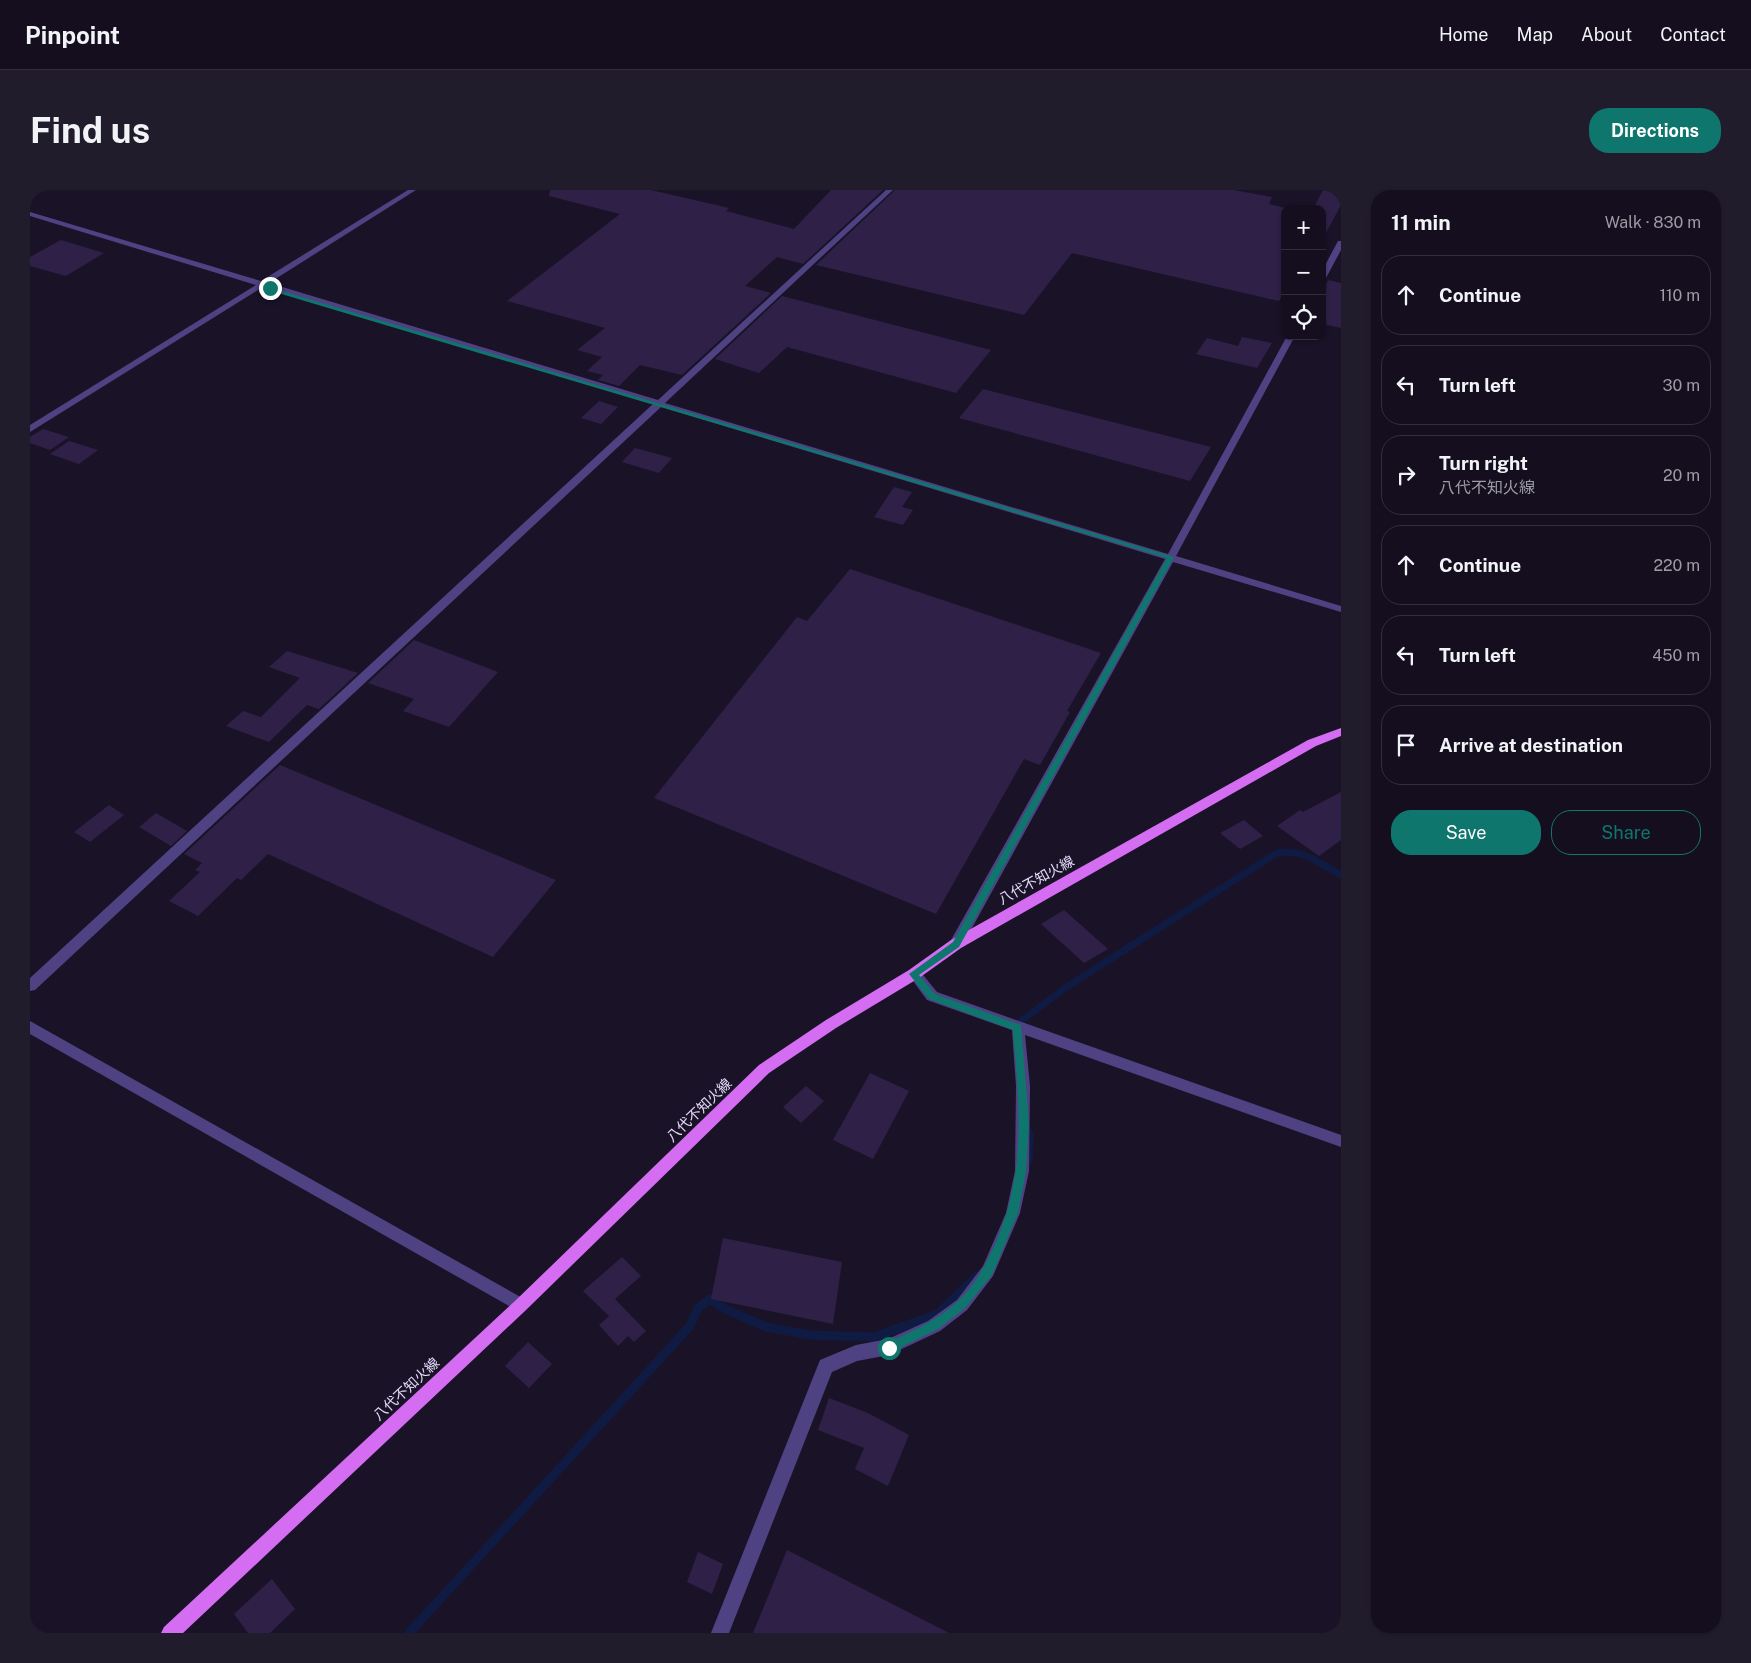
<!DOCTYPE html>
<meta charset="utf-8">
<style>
:root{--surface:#140e1e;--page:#211c2b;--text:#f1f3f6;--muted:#9d9ca4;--line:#332e3c;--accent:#0f766e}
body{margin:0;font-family:"Public Sans","Noto Sans JP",sans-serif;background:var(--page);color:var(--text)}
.controls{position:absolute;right:15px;top:15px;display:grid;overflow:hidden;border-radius:10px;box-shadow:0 1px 4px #0004}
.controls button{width:45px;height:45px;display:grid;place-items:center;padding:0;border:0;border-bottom:1px solid var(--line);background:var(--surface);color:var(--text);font:25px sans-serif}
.stop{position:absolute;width:15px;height:15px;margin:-11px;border:4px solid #0f766e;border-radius:50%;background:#fff}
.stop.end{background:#0f766e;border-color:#fff;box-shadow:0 1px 5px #0008}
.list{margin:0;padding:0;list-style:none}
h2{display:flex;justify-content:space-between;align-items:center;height:65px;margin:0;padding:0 20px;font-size:21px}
h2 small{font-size:16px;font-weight:400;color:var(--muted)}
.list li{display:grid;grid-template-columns:32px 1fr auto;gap:15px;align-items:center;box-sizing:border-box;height:80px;margin:0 10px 10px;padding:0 10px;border:1px solid var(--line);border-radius:20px}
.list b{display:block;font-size:19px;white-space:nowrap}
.list p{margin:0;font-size:16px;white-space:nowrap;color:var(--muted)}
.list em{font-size:16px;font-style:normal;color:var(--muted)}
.actions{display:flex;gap:10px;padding:15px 20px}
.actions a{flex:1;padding:11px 0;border:1px solid var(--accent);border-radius:20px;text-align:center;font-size:18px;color:var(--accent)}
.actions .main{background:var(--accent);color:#fff}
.icon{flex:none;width:28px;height:28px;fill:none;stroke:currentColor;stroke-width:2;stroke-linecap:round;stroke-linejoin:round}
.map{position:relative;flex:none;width:1311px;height:1443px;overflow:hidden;border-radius:20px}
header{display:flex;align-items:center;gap:30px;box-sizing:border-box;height:70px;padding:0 25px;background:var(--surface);border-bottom:1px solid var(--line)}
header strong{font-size:24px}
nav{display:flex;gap:28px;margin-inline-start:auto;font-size:18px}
.intro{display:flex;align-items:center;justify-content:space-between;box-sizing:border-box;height:120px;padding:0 30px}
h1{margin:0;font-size:35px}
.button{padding:12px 22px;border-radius:20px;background:var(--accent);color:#fff;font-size:18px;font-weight:700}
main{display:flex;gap:30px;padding:0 30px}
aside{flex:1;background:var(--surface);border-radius:20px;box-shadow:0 1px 4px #0004}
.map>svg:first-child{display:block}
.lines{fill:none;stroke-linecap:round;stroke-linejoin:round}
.stream-far1{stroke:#101b44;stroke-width:7}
.stream{stroke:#101b44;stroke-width:9}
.building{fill:#2e2047}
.minor{fill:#4e4283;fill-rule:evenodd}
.major{fill:#d56df2;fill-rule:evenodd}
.route{fill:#0f766e}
.labels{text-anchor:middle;stroke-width:4;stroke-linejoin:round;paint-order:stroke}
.street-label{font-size:14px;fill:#e5dcfc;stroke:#1a1328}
</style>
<header>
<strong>Pinpoint</strong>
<nav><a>Home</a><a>Map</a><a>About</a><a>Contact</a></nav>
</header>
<div class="intro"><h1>Find us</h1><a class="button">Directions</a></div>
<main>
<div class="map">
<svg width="1311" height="1443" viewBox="0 0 1311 1443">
<rect width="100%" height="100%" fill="#1a1328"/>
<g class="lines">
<path class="stream-far1" d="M991,831l44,-33 212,-135c29,-4 40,10 64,22
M999,945v-3"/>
<path class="stream" d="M998,971l1,-27
M379,1443l281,-307 8,-18 12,-9 13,9 43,19 44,8 64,2 64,-23 39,-38"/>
</g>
<path class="building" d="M520,0h101l78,18 -3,3 68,18 37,-39h52l-80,74 -26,-7 -32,29 26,7 -89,82 -42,-10 -21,21 -21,-6 5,-5 -16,-4 15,-14 -25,-7 28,-22 -98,-27 113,-87 -71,-18z
M865,0h339l38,7 -3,7 16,4v83l-6,10 -207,-48 -48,62 -208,-50z
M1293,0h18v15l-19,35v-31l-8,-2z
M31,50l43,13 -38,23 -36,-10v-9z
M1298,90l13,3v45l-19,-4v-32z
M752,106l209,54 -35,43 -169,-46 -28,26 -44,-14z
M1212,147l30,6 -15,25 -61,-14 11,-16 31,8z
M953,199l228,58 -21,34 -231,-63z
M569,211l19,6 -17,17 -20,-6z
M13,239l26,8 -19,13 -20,-7v-6z
M39,251l29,9 -19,14 -29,-10z
M605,258l37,10 -13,15 -37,-11z
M864,297l18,5 -10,15 11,3 -10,15 -29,-8z
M820,379l251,84 -34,58 3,1 -30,53 -16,-6 -88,155 -282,-116 143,-181 10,4z
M384,450l84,32 -49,55 -46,-16 11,-12 -46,-16z
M257,461l71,22 -39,36 -12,-4 -38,37 -43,-16 17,-15 18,6 39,-39 -31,-11z
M250,575l276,115 -63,77 -225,-103 -27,26 -4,-2 -39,38 -29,-15 31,-29 -5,-2 7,-7 -18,-9z
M1311,602v48l-22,16 -42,-30 23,-16 3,2z
M79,615l15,10 -34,27 -16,-10z
M126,623l31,18 -16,15 -32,-19z
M1214,630l19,16 -23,13 -20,-16z
M1034,720l44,39 -24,14 -43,-39z
M840,883l39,18 -36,68 -40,-19z
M776,896l18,15 -23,22 -18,-16z
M693,1048l119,24 -9,62 -122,-25z
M592,1067l19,19 -26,23 31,32 -12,11 -6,-6 -10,10 -19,-21 10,-9 -26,-25z
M498,1152l24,22 -23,24 -24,-22z
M799,1208l39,15 41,22 -21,51 -33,-17 9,-21 -46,-18z
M757,1360l162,83h-196z
M668,1362l25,12 -11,30 -25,-12z
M242,1389l23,30 -25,24h-22l-14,-19z"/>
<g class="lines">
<path class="minor" d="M378,0h8l-147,93 389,117 228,-210h7l-228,213 503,151 119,-218h8l-119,220 165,50v6l-168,-50 -212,386h-10l-1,-4 1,-4 214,-381 -504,-152 -626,583 -5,1v-13l623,-574 -390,-117 -233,145v-7l226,-140 -226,-69v-4l231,69z
M1308,51h3v9l-15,28 -4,2v-9z
M884,779l5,1 18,22 404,143v12l-316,-112 5,51 -1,85 -9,42 -27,63 -26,34 -27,21 -51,24 -32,6 -25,11 -103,261h-18l109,-273 36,-15 32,-6 40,-18 29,-21 26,-34 23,-53 9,-42 1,-85 -4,-56 -85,-30 -19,-26 1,-4z
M0,831l496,279 3,5 -3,5 -5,3 -5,-3 -486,-276z"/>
<path class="major" d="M1311,538v8l-25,10 -355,202 -42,30 -83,50 -67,45 -243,237 -343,323h-22l3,-6 352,-327 243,-235 67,-45 83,-50 42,-30 357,-200z"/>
</g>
<path class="route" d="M238,97l906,270 -215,390 -40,28 16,19 86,31 8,98 -3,48 -8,42 -26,62 -27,33 -27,21 -49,24 -5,-5 1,-4c26,-12 51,-23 72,-42 18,-16 29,-38 39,-60 31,-73 23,-135 17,-212l-84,-31 -20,-25 44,-32 214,-384 -899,-268z"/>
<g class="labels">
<g class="street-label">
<text transform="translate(1006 690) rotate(-29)" y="5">八代不知火線</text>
<text transform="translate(669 920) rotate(-44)" y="5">八代不知火線</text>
<text transform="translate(376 1199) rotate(-43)" y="5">八代不知火線</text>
</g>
</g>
</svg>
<div class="controls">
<button>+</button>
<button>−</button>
<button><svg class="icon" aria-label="locate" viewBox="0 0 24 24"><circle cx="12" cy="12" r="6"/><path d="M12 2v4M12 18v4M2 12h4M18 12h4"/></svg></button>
</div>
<div class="stop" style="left:859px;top:1158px"></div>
<div class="stop end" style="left:240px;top:98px"></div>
</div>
<aside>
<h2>11 min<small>Walk · 830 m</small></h2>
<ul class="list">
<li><svg class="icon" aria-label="ahead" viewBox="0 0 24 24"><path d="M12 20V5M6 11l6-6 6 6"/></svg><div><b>Continue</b></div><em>110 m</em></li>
<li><svg class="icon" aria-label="left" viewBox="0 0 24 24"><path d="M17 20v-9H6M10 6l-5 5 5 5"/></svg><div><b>Turn left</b></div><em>30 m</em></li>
<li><svg class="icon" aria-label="right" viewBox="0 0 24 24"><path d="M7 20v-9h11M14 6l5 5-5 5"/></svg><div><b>Turn right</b><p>八代不知火線</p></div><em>20 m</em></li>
<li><svg class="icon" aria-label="ahead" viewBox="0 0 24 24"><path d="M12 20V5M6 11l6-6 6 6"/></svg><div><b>Continue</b></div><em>220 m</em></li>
<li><svg class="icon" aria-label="left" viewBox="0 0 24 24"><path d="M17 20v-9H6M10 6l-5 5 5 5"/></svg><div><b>Turn left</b></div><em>450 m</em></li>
<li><svg class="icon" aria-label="arrive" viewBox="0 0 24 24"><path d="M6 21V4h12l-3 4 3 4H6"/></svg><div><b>Arrive at destination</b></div></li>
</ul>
<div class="actions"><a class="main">Save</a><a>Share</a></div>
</aside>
</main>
